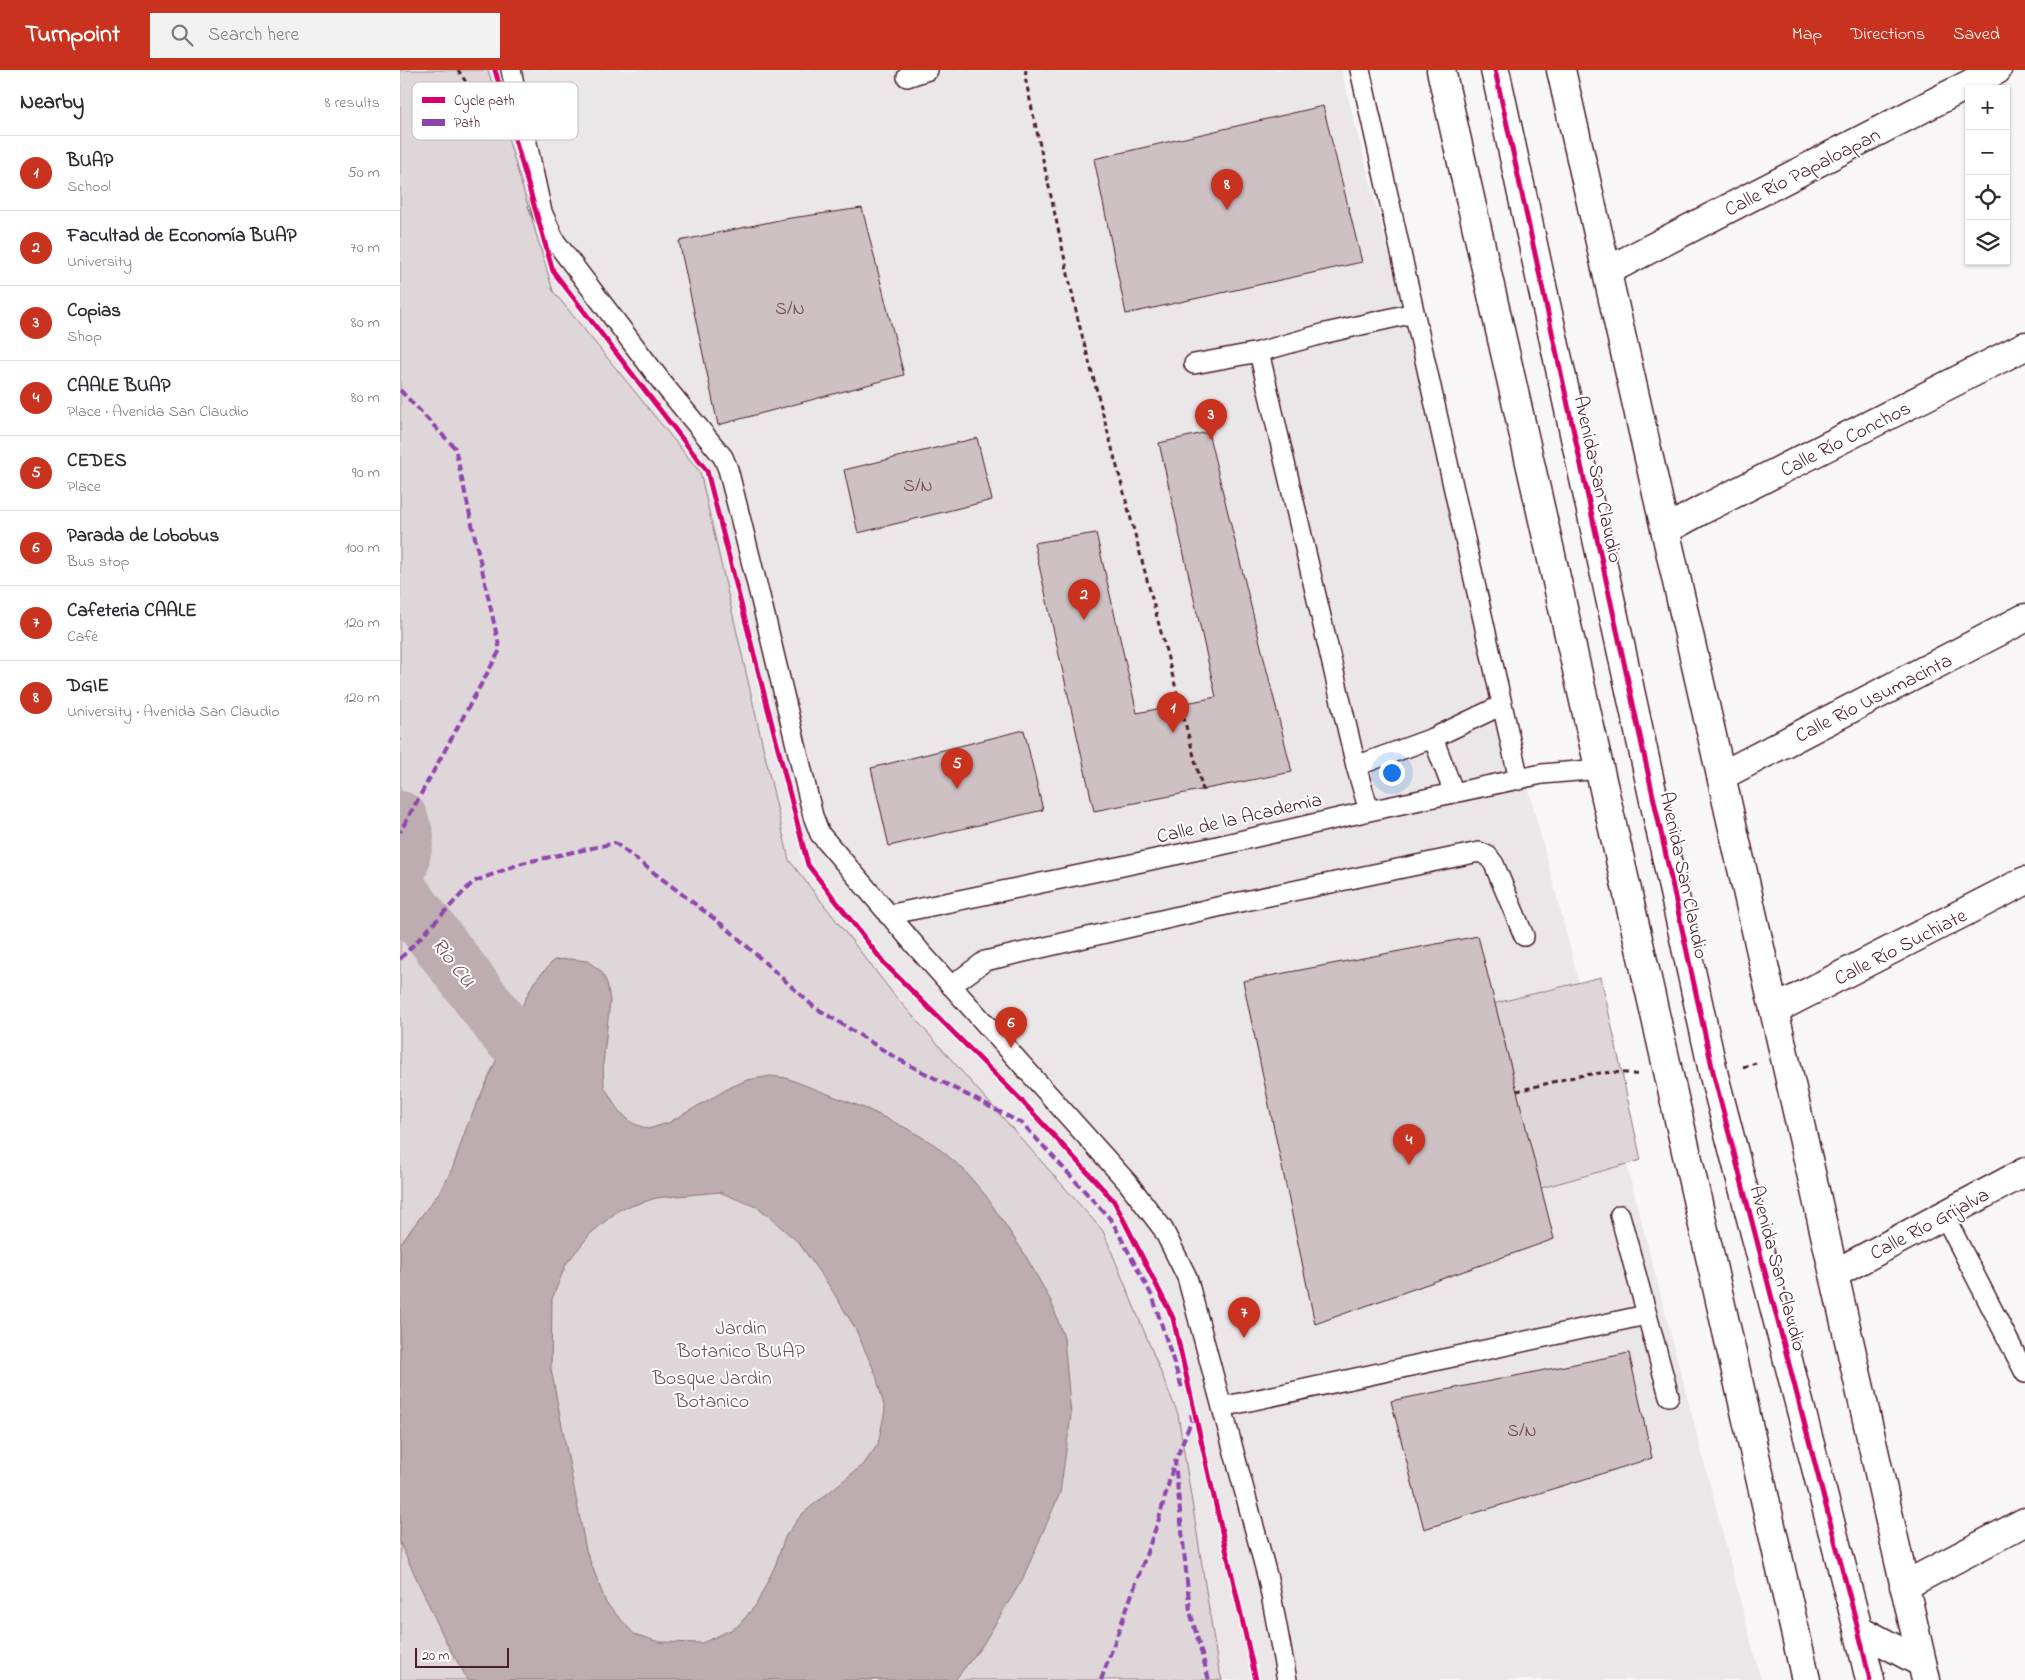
<!DOCTYPE html>
<meta charset="utf-8">
<style>
:root{--surface:#fff;--page:#f2f2f3;--text:#2b2b33;--muted:#7c7c81;--line:#e1e1e2;--accent:#c8321e}
body{margin:0;font-family:"Indie Flower",sans-serif;background:var(--page);color:var(--text)}
.controls{position:absolute;right:15px;top:15px;display:grid;overflow:hidden;border-radius:0px;box-shadow:0 1px 4px #0004}
.controls button{width:45px;height:45px;display:grid;place-items:center;padding:0;border:0;border-bottom:1px solid var(--line);background:var(--surface);color:var(--text);font:25px sans-serif}
.scale{position:absolute;left:15px;bottom:12px;width:94px;box-sizing:border-box;padding-left:5px;border:2px solid #4a1f2b;border-top:0;font-size:14px;line-height:18px;white-space:nowrap;color:#4a1f2b;-webkit-text-stroke:4px #fff;paint-order:stroke}
.you{position:absolute;left:991px;top:702px;width:18px;height:18px;margin:-12px;border:4px solid #fff;border-radius:50%;background:#1a73e8;box-shadow:0 0 0 8px #1a73e833}
.badge{display:grid;place-items:center;width:32px;height:32px;border-radius:50%;background:var(--accent);color:#fff;font-size:16px;font-weight:700}
.pin{position:absolute;translate:-50% -41px;filter:drop-shadow(0 1px 2px #0008)}
.pin::after{content:'';position:absolute;top:26px;width:18px;height:15px;background:inherit;clip-path:polygon(0 0,100% 0,50% 100%)}
.list{margin:0;padding:0;list-style:none}
h2{display:flex;justify-content:space-between;align-items:center;height:65px;margin:0;padding:0 20px;font-size:21px}
h2 small{font-size:16px;font-weight:400;color:var(--muted)}
.list li{display:grid;grid-template-columns:32px 1fr auto;gap:15px;align-items:center;box-sizing:border-box;height:75px;padding:0 20px;border-top:1px solid var(--line)}
.list b{display:block;font-size:19px;white-space:nowrap}
.list p{margin:0;font-size:16px;white-space:nowrap;color:var(--muted)}
.list em{font-size:16px;font-style:normal;color:var(--muted)}
.icon{flex:none;width:28px;height:28px;fill:none;stroke:currentColor;stroke-width:2;stroke-linecap:round;stroke-linejoin:round}
.map{position:relative;flex:none;width:1625px;height:1610px;overflow:hidden}
header{display:flex;align-items:center;gap:30px;box-sizing:border-box;height:70px;padding:0 25px;background:var(--accent);color:#fff}
header strong{font-size:24px}
nav{display:flex;gap:28px;margin-inline-start:auto;font-size:18px}
.search{width:350px;height:45px;background:var(--page);display:flex;align-items:center;gap:12px;box-sizing:border-box;padding:0 18px;border-radius:0px;color:var(--muted);font-size:19px}
main{display:flex}
aside{flex:1;background:var(--surface)}
.map>svg:first-child{display:block}
.built{fill:#ebe6e8}
.green{fill:#ded6d9;stroke:#947a82}
.water{fill:#bdadb0;stroke:#8f747b;fill-rule:evenodd}
.lines{fill:none;stroke-linecap:round;stroke-linejoin:round}
.river{stroke:#bdadb0;stroke-width:56}
.building{fill:#cdc1c4;stroke:#4a1f2b}
.lane-casing{stroke:#4a1f2b;stroke-width:22}
.street-casing{stroke:#4a1f2b;stroke-width:31}
.secondary-casing{stroke:#4a1f2b;stroke-width:31}
.path{stroke:#4a1f2b;stroke-width:3;stroke-dasharray:5 4;stroke-linecap:butt}
.lane{stroke:#fff;stroke-width:19}
.street{stroke:#fff;stroke-width:28}
.secondary{stroke:#fff;stroke-width:28}
.quiet{stroke:#8e44ad;stroke-width:4;stroke-dasharray:8 4;stroke-linecap:butt}
.cycleway-casing{stroke:#fff;stroke-width:8}
.cycleway{stroke:#d6006c;stroke-width:5}
.labels{text-anchor:middle;stroke-width:4;stroke-linejoin:round;paint-order:stroke}
.number-label{font-size:18px;fill:#6b4851}
.street-label{font-size:20px;fill:#4a1f2b;stroke:#fff}
.park-label{font-size:20px;fill:#6f4d56;stroke:#fff}
.water-label{font-size:21px;font-style:italic;fill:#72515a;stroke:#fff}
.key{fill:#fff;stroke:#c9bcbf;stroke-width:1}
.key-label{font-size:14px;fill:#4a1f2b}
</style>
<header>
<strong>Turnpoint</strong>
<div class="search"><svg class="icon" aria-label="search" viewBox="0 0 24 24"><circle cx="10" cy="10" r="6"/><path d="M15 15l6 6"/></svg>Search here</div>
<nav><a>Map</a><a>Directions</a><a>Saved</a></nav>
</header>
<main>
<aside>
<h2>Nearby<small>8 results</small></h2>
<ul class="list">
<li><span class="badge">1</span><div><b>BUAP</b><p>School</p></div><em>50 m</em></li>
<li><span class="badge">2</span><div><b>Facultad de Economía BUAP</b><p>University</p></div><em>70 m</em></li>
<li><span class="badge">3</span><div><b>Copias</b><p>Shop</p></div><em>80 m</em></li>
<li><span class="badge">4</span><div><b>CAALE BUAP</b><p>Place · Avenida San Claudio</p></div><em>80 m</em></li>
<li><span class="badge">5</span><div><b>CEDES</b><p>Place</p></div><em>90 m</em></li>
<li><span class="badge">6</span><div><b>Parada de Lobobus</b><p>Bus stop</p></div><em>100 m</em></li>
<li><span class="badge">7</span><div><b>Cafeteria CAALE</b><p>Café</p></div><em>120 m</em></li>
<li><span class="badge">8</span><div><b>DGIE</b><p>University · Avenida San Claudio</p></div><em>120 m</em></li>
</ul>
</aside>
<div class="map">
<svg width="1625" height="1610" viewBox="0 0 1625 1610">
<rect width="100%" height="100%" fill="#f8f6f7"/>
<filter id="ink" filterUnits="userSpaceOnUse"><feTurbulence type="fractalNoise" baseFrequency=".02" numOctaves="2"/><feDisplacementMap in="SourceGraphic" scale="10" xChannelSelector="R" yChannelSelector="G"/><feConvolveMatrix kernelMatrix="1 2 1 2 8 2 1 2 1" color-interpolation-filters="sRGB"/></filter>
<g filter="url(#ink)">
<path class="built" d="M0,0h941l420,1610h-1361z"/>
<path class="green" d="M0,0h88l65,221 147,181 89,388 106,136 208,235 75,183 40,252 4,14h-822z
M1201,907l40,183 -135,38 -42,-187z"/>
<path class="water" d="M170,889l17,2 14,10 6,12 3,18 -7,63 1,22 14,24 14,13 16,6 20,-6 63,-36 16,-7 24,-4 15,2 81,31 43,21 25,15 28,24 23,27 38,57 27,48 13,37 7,77 -11,78 -38,87 -40,66 -27,34h-487l-21,-36 -47,-101v-299l41,-54 12,-23 14,-41 41,-92 26,-52 20,-22zM319,1122l40,16 39,34 32,45 25,41 21,47 9,35 -7,34 -14,20 -62,50 -17,23 -10,29 -19,39 -19,22 -35,16 -43,-1 -25,-8 -28,-31 -20,-53 -35,-181 1,-70 14,-35 25,-31 28,-23 37,-12z"/>
<g class="lines">
<path class="river" d="M0,749l6,18 -6,29
M0,821l108,143"/>
</g>
<path class="building" d="M923,36l39,156 -236,52 -32,-155z
M462,138l42,167 -186,50 -39,-184 105,-22z
M808,362l84,340 -198,39 -60,-268 62,-10 41,180 79,-16 -57,-254z
M577,368l15,62 -134,33 -14,-63z
M624,660l19,80 -154,36 -18,-78z
M1078,866l76,303 -239,85 -72,-343z
M1229,1283l23,105 -228,71 -33,-128z"/>
<g class="lines">
<defs>
<path id="lane" d="M111,0l31,142 13,29 109,144 59,72 5,12 38,151 47,196 7,18 100,117 208,232 35,46 24,48 81,302 19,101
M960,0l159,710
M507,7l21,-7
M859,282l97,414 13,45
M794,294l65,-12 67,-19 88,-20
M1033,668l21,55
M956,696l77,-28 69,-33
M488,845l325,-68 156,-36 173,-37 59,-5
M551,916l34,-25 241,-56 253,-53 9,4 6,8 30,72
M1220,1145l49,181
M1544,1145l81,158
M822,1337l424,-92"/>
<path id="street" d="M1041,0c123,537 242,1074 365,1610
M1161,0l365,1610
M1207,201l390,-201
M1265,460l37,-20 323,-164
M1321,706l304,-158
M1374,940l251,-129
M1434,1204l191,-102
M1504,1516l121,-64"/>
<path id="secondary" d="M1095,0l219,1006 144,553 12,51
M1458,1559l64,34"/>
</defs>
<use href="#lane" class="lane-casing"/>
<use href="#street" class="street-casing"/>
<use href="#secondary" class="secondary-casing"/>
<path class="path" d="M58,0l37,56
M626,0l-1,7 53,243 126,474
M1343,997l13,-4
M1117,1021c39,-9 83,-25 122,-16"/>
<use href="#lane" class="lane"/>
<use href="#street" class="street"/>
<use href="#secondary" class="secondary"/>
<path class="quiet" d="M0,320l55,58 45,202 -100,182
M0,889l73,-77 49,-19 93,-20 114,87 84,76 83,52 127,66 89,97 41,77 30,93
M791,1344l1,5 -17,43 15,149 19,69
M701,1610l58,-161 14,-52"/>
<defs>
<path id="cycleway" d="M95,0l58,201 154,200 101,394 76,98 136,136 94,102 59,117 83,362
M1095,0l219,1006 144,553 12,51"/>
</defs>
<use href="#cycleway" class="cycleway-casing"/>
<use href="#cycleway" class="cycleway"/>
</g>
</g>
<g class="labels">
<g class="number-label">
<text x="390" y="244">S/N</text>
<text x="518" y="421">S/N</text>
<text x="1122" y="1366">S/N</text>
</g>
<g class="street-label">
<text transform="translate(1402 101) rotate(-27)" y="7">Calle Río Papaloapan</text>
<text transform="translate(1445 368) rotate(-27)" y="7">Calle Río Conchos</text>
<text transform="translate(1199 409) rotate(78)" y="7">Avenida San Claudio</text>
<text transform="translate(1473 627) rotate(-27)" y="7">Calle Río Usumacinta</text>
<text transform="translate(839 747) rotate(-13)" y="7">Calle de la Academia</text>
<text transform="translate(1285 805) rotate(78)" y="7">Avenida San Claudio</text>
<text transform="translate(1500 876) rotate(-27)" y="7">Calle Río Suchiate</text>
<text transform="translate(1529 1153) rotate(-28)" y="7">Calle Río Grijalva</text>
<text transform="translate(1379 1198) rotate(75)" y="7">Avenida San Claudio</text>
</g>
<g class="park-label">
<text x="341" y="1264">Jardin<tspan x="341" dy="23">Botanico BUAP</tspan></text>
<text x="312" y="1314">Bosque Jardin<tspan x="312" dy="23">Botanico</tspan></text>
</g>
<g class="water-label">
<text transform="translate(54 892) rotate(53)" y="7">Rio CU</text>
</g>
</g>
<rect x="12" y="12" width="166" height="58" rx="8" class="key"/>
<rect x="22" y="27" width="23" height="6" fill="#d6006c"/>
<rect x="22" y="49" width="23" height="7" fill="#8e44ad"/>
<g class="key-label">
<text x="54" y="35">Cycle path</text>
<text x="54" y="57">Path</text>
</g>
</svg>
<div class="controls">
<button>+</button>
<button>−</button>
<button><svg class="icon" aria-label="locate" viewBox="0 0 24 24"><circle cx="12" cy="12" r="6"/><path d="M12 2v4M12 18v4M2 12h4M18 12h4"/></svg></button>
<button><svg class="icon" aria-label="layers" viewBox="0 0 24 24"><path d="M12 4l9 5-9 5-9-5zM3 14l9 5 9-5"/></svg></button>
</div>
<div class="scale">20 m</div>
<div class="you"></div>
<div class="pin badge" style="left:773px;top:663px">1</div>
<div class="pin badge" style="left:684px;top:550px">2</div>
<div class="pin badge" style="left:811px;top:370px">3</div>
<div class="pin badge" style="left:1009px;top:1095px">4</div>
<div class="pin badge" style="left:557px;top:719px">5</div>
<div class="pin badge" style="left:611px;top:978px">6</div>
<div class="pin badge" style="left:844px;top:1268px">7</div>
<div class="pin badge" style="left:827px;top:140px">8</div>
</div>
</main>
